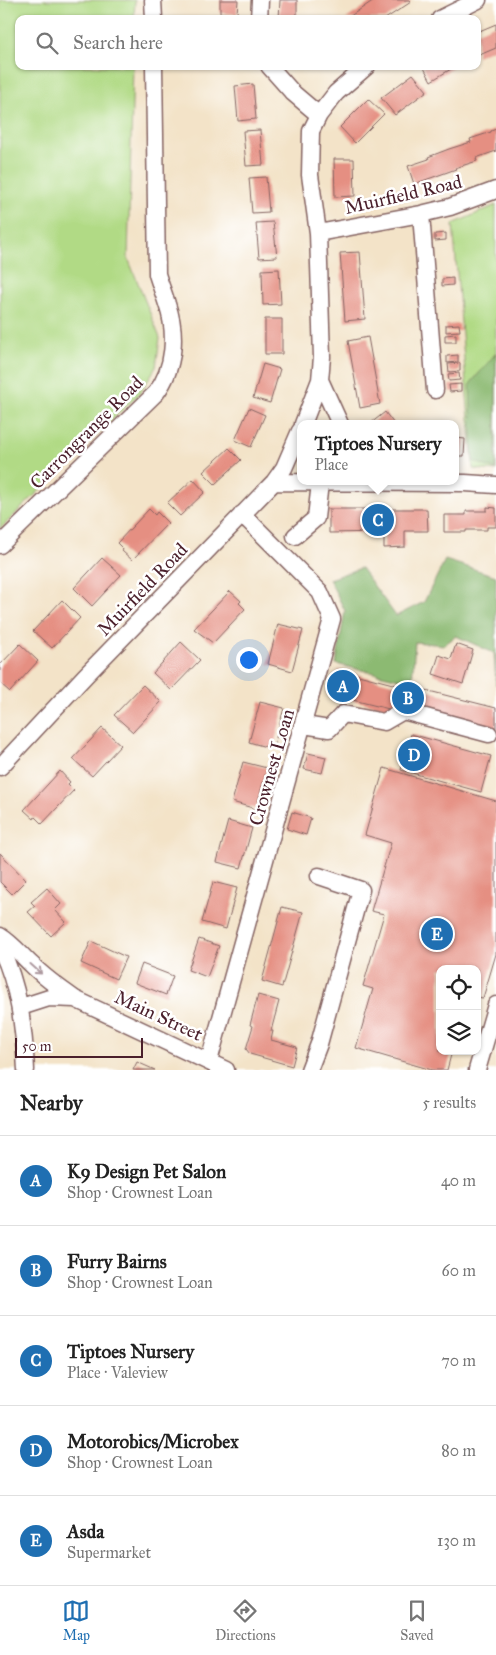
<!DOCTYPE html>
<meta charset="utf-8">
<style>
:root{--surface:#fff;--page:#f6f6f6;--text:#222;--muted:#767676;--line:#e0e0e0;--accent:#1f6fb2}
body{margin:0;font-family:"IM FELL Great Primer",serif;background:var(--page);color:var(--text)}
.controls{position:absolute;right:15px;bottom:15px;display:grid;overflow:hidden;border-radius:10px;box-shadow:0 1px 4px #0004}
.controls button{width:45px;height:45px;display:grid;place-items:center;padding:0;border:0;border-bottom:1px solid var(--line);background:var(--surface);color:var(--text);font:25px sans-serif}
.scale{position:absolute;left:15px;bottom:12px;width:128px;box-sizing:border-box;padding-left:5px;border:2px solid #4a1f2b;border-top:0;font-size:14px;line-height:18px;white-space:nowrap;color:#4a1f2b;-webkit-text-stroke:4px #fff;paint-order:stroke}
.you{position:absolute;left:248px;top:659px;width:18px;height:18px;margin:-12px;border:4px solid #fff;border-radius:50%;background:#1a73e8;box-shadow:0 0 0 8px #1a73e833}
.badge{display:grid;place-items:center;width:32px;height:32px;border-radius:50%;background:var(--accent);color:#fff;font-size:16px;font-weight:700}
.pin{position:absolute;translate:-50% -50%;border:2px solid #fff;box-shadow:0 1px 5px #0006}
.popup{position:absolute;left:297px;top:420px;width:162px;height:65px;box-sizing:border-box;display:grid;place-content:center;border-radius:10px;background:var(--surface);filter:drop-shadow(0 1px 4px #0005);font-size:16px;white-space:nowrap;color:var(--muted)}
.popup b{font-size:19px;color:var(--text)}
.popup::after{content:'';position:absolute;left:50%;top:100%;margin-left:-10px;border:10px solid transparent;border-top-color:var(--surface)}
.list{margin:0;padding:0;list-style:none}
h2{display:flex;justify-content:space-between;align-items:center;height:65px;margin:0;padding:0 20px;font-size:21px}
h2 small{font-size:16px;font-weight:400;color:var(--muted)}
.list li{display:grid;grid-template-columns:32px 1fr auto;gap:15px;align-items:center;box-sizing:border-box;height:90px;padding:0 20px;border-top:1px solid var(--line)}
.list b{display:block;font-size:19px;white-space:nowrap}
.list p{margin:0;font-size:16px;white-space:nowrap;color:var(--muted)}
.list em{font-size:16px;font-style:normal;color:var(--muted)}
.icon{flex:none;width:28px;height:28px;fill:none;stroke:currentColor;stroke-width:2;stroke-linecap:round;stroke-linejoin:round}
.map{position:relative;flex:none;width:496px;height:1070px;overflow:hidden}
.search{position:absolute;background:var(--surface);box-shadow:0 1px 4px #0004;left:15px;right:15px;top:15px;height:55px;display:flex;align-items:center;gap:12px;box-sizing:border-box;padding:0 18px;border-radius:10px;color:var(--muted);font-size:19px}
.sheet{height:515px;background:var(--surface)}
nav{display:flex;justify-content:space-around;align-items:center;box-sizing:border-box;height:70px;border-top:1px solid var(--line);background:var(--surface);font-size:14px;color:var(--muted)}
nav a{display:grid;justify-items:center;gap:2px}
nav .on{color:var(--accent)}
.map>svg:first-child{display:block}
.green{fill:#b1da85;stroke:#7e7c58}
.forest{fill:#8cba72;stroke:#6b6c4e}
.building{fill:#e58f82}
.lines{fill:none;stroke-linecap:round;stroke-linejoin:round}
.minor-casing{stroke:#856462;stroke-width:19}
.minor{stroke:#fff;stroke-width:16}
.oneway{stroke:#ae9aa0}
.labels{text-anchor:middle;stroke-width:5;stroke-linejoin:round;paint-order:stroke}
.street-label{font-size:19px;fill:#4a1f2b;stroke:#fff}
</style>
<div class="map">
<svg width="496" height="1070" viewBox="0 0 496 1070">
<rect width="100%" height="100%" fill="#fff"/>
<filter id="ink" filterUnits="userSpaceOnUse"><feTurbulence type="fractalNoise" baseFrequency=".02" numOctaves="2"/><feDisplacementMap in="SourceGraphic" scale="10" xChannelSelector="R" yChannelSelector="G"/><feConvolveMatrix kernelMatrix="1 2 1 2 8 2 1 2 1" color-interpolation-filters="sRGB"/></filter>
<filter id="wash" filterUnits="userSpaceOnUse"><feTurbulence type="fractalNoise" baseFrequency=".0096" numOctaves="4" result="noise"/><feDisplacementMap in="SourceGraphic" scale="20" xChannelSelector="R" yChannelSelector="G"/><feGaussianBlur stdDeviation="1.12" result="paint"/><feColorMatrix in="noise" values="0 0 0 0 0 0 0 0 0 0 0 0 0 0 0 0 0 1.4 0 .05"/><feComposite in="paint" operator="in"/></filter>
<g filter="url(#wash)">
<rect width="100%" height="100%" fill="#f3e3c8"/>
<path class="green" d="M0,0h135l-1,19h-115v47h114l-5,192 32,80 -4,29 -16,26 -140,136z
M496,205v266l-23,-2 -20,-245z"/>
<path class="forest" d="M496,353v117l-23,-9 -3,-77z
M445,560l51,16v109l-2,-32 -38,-17 -12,9 -29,-3 -3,40 -76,-18 9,-53 -16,-32 32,-11 35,48 28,-14z"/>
<g id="blocks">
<path class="building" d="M220,0h18l-1,14 -17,-1z
M280,0h17v19h-18z
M374,0h35l2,2 -26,17h-39z
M496,24v24l-19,8v-24z
M423,66h33l-25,15z
M413,74l14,17 -32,24 -14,-17z
M253,84l3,35 -18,2 -3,-35z
M368,99l16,15 -29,29 -15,-16z
M496,129v22l-20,7 1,3 -22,7 1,1 -42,15 -6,-18 21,-7 -1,-2 21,-8 22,-7 -1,-3 21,-7v-1z
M260,130l3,35 -17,1 -3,-35z
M334,159h20l1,37 -20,1z
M266,177l3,35 -17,1 -3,-35z
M273,222l4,35 -18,1 -3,-35z
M446,233v7l-11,1v-7z
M360,252l5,67 -20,2 -5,-68z
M279,269l2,35 -18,1 -1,-35z
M453,278v7l-11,1v-7z
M265,319h17v35h-17z
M459,324l1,7 -14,1v-7z
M456,334v8h-11v-7z
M368,337l12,67 -20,4 -12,-67z
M458,355v7l-11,1v-7z
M460,363v8l-11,1 -1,-8z
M263,364l17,5 -10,34 -17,-5z
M459,373l1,7 -11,1 -1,-7z
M461,384v7l-11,1 -1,-7z
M249,408l16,7 -14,32 -16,-7z
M385,412l9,12h-24z
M456,438l9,1 -1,17h-8z
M229,448l12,12 -26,24 -12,-12z
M193,479l12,13 -25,24 -13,-13z
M487,507l9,1v19h-9v3h-21v2h-22v-17h22v-4h21z
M149,509l6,6 2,-3 11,11 -36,37 -10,-9 1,-2 -6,-6z
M329,509h98l1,22h-23v16l-21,1v-16l-55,1z
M102,558l19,17 -29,31 -18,-18z
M230,591l11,10 -2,2 6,6 -32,34 -19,-14z
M62,600l18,18 -28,30 -19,-17z
M278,624l25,6 -11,41 -24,-7z
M181,642l19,18 -29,30 -18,-17z
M20,644l18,17 -28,31 -10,-9v-18z
M456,644l17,6 -10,34 -30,-10 6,-19 12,4z
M339,670l77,20 -4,18 -15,3 -64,-16z
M143,685l18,17 -28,30 -19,-17z
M421,689l75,19v22l-80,-22z
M260,702l24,6 -11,41 -24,-7z
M102,728l19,17 -29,31 -19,-17z
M411,734l80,22 -10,36 -80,-22z
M308,753l18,4 -4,16 -18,-4z
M243,762l24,6 -11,41 -24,-7z
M384,768l112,33v153l-13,44 -6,-1v-28h-37v82h12l-5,19h-15l-76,-22 17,-59 -10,-3 21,-72 -13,-3 20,-68 -26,-8z
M60,771l10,11 -2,2 6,6 -32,34 -7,-7 -1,2 -10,-9z
M292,812l19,6 -5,17 -19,-6z
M228,821l24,7 -11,40 -24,-6z
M0,853l26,27 -14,14 -12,-12z
M213,882l24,6 -11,41 -24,-7z
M47,888l14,16 -6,6 11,12 -15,14 -23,-24 7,-6 -4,-4z
M282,907l21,5 -21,75 -20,-6z
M199,939l20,7 -12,31 -19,-7z
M91,941l35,16 -10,22 -35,-16z
M142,964l31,12 -7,19 -31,-12z
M258,995l21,6 -8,30h2l-2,9 26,7 -5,19 -42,-12 -4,-5 7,-23 -3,-1z
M137,1062l18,8h-22z"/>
</g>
</g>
<g filter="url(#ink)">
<use href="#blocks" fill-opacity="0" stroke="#856462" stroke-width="1"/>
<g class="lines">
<defs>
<path id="minor" d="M153,0l1,19
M259,19l1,-19
M440,19l38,-19
M269,66l24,27 26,22
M421,214l14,176
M318,233l103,-19 29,-7 46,-17
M320,380l20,44
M303,424l17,-44 2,-23 -4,-124 -8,-58 1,-44 8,-16 17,-22 31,-27
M274,482l191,1 31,2
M295,536l21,-18 4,-35
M0,545l156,-152c19,-25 21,-60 11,-89 -3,-10 -7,-20 -10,-30l-3,-208
M304,725l25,4 14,-15 41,8 19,-11 86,23
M0,767l85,-91 189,-194 10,-14 16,-37
M0,936c13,8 21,19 32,29 13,13 27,23 43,34
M0,947c19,39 24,80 26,123
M21,1007l28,-9 26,1 151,71
M209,1061l123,-442 -12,-27 -78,-78
M309,1070l10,-26 42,-154 -42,-14
M477,1070l19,-65"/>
</defs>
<use href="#minor" class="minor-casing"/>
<use href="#minor" class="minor"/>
</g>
<defs><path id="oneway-shaft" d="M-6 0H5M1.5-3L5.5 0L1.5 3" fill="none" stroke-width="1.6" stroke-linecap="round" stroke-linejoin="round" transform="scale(1.25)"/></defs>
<use class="oneway" href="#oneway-shaft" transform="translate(36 969) rotate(42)"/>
</g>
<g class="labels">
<g class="street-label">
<text transform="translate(403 194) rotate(-13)" y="7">Muirfield Road</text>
<text transform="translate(86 432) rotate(-45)" y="7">Carrongrange Road</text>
<text transform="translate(142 589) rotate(-46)" y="7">Muirfield Road</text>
<text transform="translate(271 767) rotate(-74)" y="7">Crownest Loan</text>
<text transform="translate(159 1015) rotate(25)" y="7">Main Street</text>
</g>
</g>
</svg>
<div class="controls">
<button><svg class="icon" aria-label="locate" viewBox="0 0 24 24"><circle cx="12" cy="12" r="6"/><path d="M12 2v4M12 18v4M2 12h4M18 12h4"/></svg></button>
<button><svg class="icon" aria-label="layers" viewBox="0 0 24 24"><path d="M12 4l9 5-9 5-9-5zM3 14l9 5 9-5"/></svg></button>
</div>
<div class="scale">50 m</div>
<div class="you"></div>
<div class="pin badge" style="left:343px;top:686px">A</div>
<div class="pin badge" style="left:408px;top:698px">B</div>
<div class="pin badge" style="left:378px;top:520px">C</div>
<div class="popup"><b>Tiptoes Nursery</b>Place</div>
<div class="pin badge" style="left:414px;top:755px">D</div>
<div class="pin badge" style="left:437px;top:934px">E</div>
<div class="search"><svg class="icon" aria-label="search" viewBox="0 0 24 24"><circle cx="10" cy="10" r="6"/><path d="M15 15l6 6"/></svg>Search here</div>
</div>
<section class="sheet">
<h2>Nearby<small>5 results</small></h2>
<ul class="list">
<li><span class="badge">A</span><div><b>K9 Design Pet Salon</b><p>Shop · Crownest Loan</p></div><em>40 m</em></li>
<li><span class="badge">B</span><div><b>Furry Bairns</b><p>Shop · Crownest Loan</p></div><em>60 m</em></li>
<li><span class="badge">C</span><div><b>Tiptoes Nursery</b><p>Place · Valeview</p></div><em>70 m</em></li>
<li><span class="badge">D</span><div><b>Motorobics/Microbex</b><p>Shop · Crownest Loan</p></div><em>80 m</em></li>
<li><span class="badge">E</span><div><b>Asda</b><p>Supermarket</p></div><em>130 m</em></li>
</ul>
</section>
<nav>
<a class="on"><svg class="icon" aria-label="map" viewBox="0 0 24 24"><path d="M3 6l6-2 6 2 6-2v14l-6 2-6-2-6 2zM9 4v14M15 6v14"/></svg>Map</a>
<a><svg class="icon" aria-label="directions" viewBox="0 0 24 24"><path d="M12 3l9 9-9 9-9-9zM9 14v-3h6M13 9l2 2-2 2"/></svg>Directions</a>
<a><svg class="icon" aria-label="saved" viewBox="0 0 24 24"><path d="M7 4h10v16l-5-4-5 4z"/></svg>Saved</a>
</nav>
